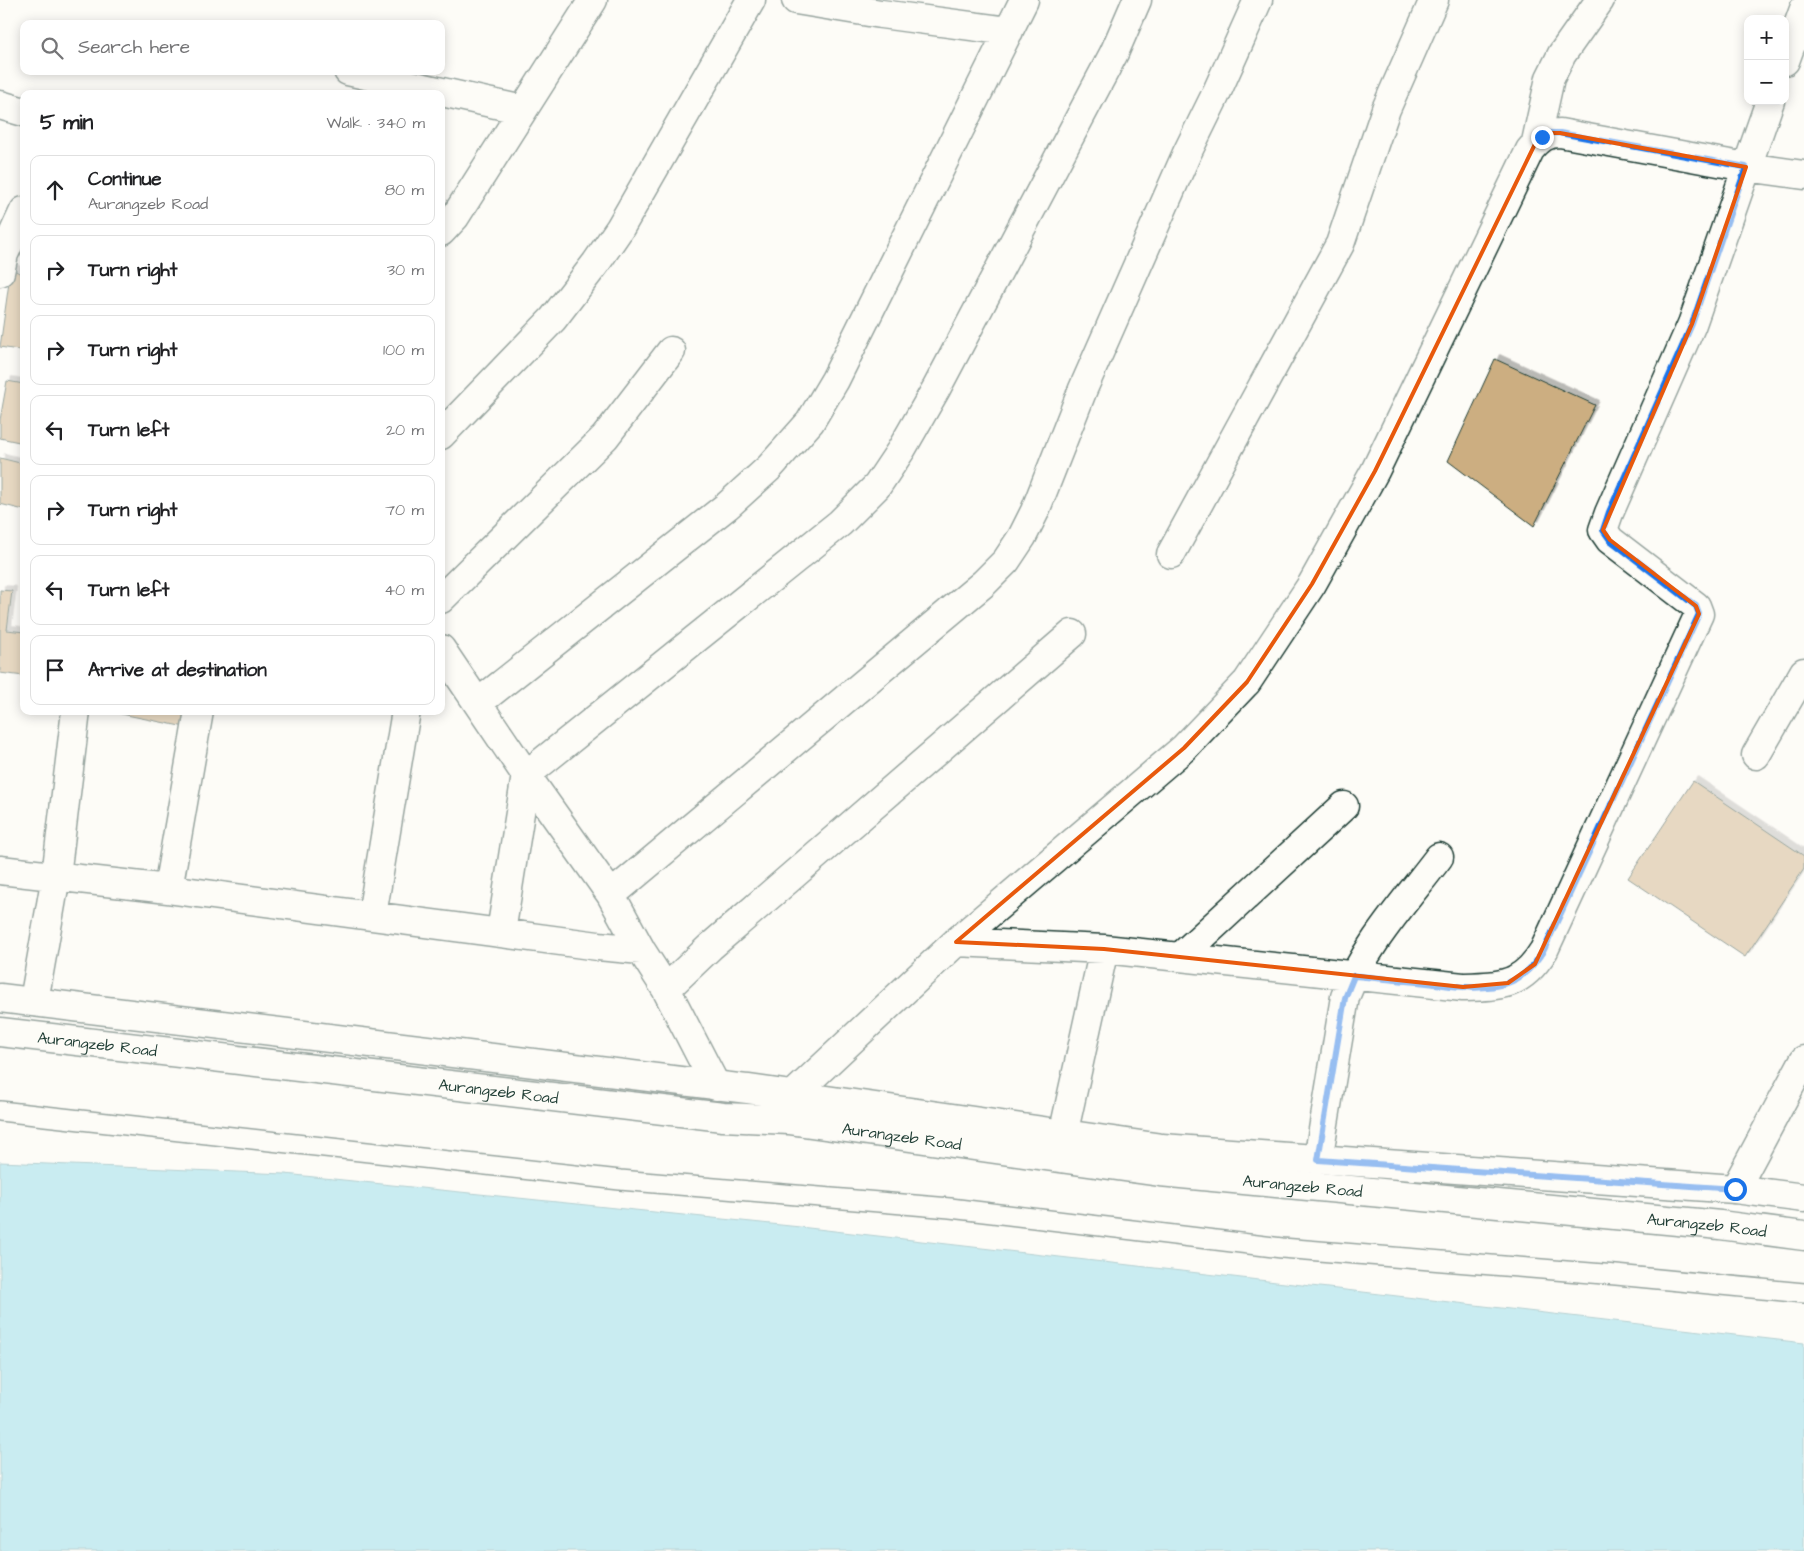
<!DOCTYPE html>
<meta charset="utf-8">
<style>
:root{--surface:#fff;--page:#f6f6f6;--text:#202124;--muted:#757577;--line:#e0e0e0}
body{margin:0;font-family:"Architects Daughter",sans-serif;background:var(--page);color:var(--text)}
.controls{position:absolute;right:15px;top:15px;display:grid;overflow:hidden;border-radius:10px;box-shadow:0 2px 12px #0003}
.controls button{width:45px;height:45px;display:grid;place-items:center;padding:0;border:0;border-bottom:1px solid var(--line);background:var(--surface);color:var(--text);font:25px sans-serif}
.stop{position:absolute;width:15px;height:15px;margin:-11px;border:4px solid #1a73e8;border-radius:50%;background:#fff}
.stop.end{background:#1a73e8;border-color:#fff;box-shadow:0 1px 5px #0008}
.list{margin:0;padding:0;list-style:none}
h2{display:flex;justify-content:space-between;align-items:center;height:65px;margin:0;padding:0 20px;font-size:21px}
h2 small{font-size:16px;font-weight:400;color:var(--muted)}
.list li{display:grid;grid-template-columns:32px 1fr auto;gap:15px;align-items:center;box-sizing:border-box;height:70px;margin:0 10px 10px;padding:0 10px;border:1px solid var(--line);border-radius:10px}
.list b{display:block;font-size:19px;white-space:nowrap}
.list p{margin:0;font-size:16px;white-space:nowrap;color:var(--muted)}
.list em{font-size:16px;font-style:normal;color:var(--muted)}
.icon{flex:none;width:28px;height:28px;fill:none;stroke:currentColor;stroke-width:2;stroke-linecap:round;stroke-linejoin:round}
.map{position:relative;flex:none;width:1804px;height:1551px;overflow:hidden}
.search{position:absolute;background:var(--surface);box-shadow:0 2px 12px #0003;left:20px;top:20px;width:425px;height:55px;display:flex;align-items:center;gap:12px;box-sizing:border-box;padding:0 18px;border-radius:10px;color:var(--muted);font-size:19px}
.panel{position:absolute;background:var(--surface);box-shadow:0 2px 12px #0003;left:20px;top:90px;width:425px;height:625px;border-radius:10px}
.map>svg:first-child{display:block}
.water{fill:#8bdae9;stroke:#609ba1}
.building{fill:#ccae81;stroke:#1f3d34;filter:url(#shadow)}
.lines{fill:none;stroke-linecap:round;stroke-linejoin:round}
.service-casing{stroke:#1f3d34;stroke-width:22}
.minor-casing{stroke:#1f3d34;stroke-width:31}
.secondary-casing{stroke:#1f3d34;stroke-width:31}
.service{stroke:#fdfcf7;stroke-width:19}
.minor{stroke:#fdfcf7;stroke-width:28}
.secondary{stroke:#fdfcf7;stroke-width:28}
.route{stroke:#1a73e8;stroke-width:6}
.marked{fill:none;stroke:#e8590c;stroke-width:4;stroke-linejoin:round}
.labels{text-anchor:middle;stroke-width:4;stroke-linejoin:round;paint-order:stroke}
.street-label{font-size:16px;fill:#1f3d34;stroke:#fdfcf7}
</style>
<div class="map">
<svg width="1804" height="1551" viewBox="0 0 1804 1551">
<defs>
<filter id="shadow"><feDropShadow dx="4.5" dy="-4.5" stdDeviation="0" flood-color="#0004"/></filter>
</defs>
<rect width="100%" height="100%" fill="#fdfcf7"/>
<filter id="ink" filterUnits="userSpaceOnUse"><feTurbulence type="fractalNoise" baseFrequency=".02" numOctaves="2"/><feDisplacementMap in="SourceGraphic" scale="10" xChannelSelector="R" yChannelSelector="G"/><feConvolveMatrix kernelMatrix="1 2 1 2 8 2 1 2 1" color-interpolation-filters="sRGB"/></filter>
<g filter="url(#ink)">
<path class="water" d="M0,1162l285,12 515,53 1004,116v208h-1804z"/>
<path class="building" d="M358,87l21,7h-23z
M11,268l13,8v75l-24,-4z
M1495,359l100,46 -61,121 -86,-65z
M7,381l17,3v59l-24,-5v-18z
M0,458l24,6v46l-24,-6z
M0,590l12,1 -5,39 17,2v44l-24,-3z
M107,711h86l-3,17z
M1693,781l111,75v13l-59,88 -117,-79z"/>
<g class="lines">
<defs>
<path id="service" d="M0,1111l620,69 330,28 332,40 334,27 188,18"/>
<path id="minor" d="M796,0l85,14 128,17
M1785,61l19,-52
M348,71l175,39
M0,105l24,7
M1536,142l14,-64 12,-24 38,-54
M441,232l14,-15 138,-217
M0,272l4,-18 20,-43
M441,435l112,-116 43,-56 24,-35 131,-228
M1171,554l169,-310 46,-135 48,-109
M441,599l164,-162 66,-86
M441,649l85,126 85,120 30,55 25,39 50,97
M478,703l249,-197 42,-38 41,-46 25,-42 189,-380
M1756,755l48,-83
M0,870l168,19 430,57 43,4
M168,889l31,-178
M611,895l373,-312 22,-22 16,-24 13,-26 48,-122 104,-236 28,-57 43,-96
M372,915l34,-204
M501,932l25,-157 314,-252 37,-37 24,-36 35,-61 178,-336 23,-53
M956,942l148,7 359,38c39,-1 59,-1 81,-37l155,-336 -3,-8 -86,-66 -7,-10 6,-17 83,-189 78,-223
M1180,957l164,-151
M666,989l44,-42 362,-313
M34,1001l22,-125 20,-165
M790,1114l3,-19 163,-153 228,-194 63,-66 65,-98 63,-113 155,-321c9,-11 16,-17 30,-17l186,34 58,8
M1063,1135l41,-186
M1318,1160l27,-163c20,-52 60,-95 94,-140
M1735,1189l69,-129"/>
<g id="secondary">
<path d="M0,998l748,91 414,59 573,41 69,9"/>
<path id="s1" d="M0,1032l723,85 66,3 371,52 560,53 84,11"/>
</g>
</defs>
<use href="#service" class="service-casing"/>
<use href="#minor" class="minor-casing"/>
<use href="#secondary" class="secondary-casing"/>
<use href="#service" class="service"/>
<use href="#minor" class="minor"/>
<use href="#secondary" class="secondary"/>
</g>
</g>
<g class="lines" filter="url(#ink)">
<path class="route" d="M1542,137l8,-4h10l186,34 -54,157 -83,188 -6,18 7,10 86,66 3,8 -155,336c-9,14 -20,28 -37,33 -25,9 -55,3 -80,0 -25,-2 -49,-5 -73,-7l-9,22 -27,162 417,29"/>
</g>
<path d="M0 0H1804V1551H0ZM1549,133h11l186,34 -54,157 -89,206 7,10 86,66 3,8 -164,350 -27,19 -45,4 -359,-38 -148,-7 228,-194 63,-66 65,-98 63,-113 161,-329z" fill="#fdfcf7" fill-opacity=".55" fill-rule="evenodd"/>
<path class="marked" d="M1549,133h11l186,34 -54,157 -89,206 7,10 86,66 3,8 -164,350 -27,19 -45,4 -359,-38 -148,-7 228,-194 63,-66 65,-98 63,-113 161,-329z"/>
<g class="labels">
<g class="street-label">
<text dy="6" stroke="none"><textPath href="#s1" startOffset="98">Aurangzeb Road</textPath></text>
<text dy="6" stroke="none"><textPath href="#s1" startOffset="502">Aurangzeb Road</textPath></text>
<text dy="6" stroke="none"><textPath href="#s1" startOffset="908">Aurangzeb Road</textPath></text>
<text dy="6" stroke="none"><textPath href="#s1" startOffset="1312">Aurangzeb Road</textPath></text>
<text dy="6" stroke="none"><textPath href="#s1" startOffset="1718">Aurangzeb Road</textPath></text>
</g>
</g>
</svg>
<div class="controls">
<button>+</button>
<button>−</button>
</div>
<div class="stop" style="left:1735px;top:1189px"></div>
<div class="stop end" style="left:1542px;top:137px"></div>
<div class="search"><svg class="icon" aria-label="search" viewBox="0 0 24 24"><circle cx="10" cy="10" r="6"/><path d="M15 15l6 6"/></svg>Search here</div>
<section class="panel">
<h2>5 min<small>Walk · 340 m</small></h2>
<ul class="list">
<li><svg class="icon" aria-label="ahead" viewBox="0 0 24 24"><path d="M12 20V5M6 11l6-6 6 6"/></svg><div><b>Continue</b><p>Aurangzeb Road</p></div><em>80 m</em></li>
<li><svg class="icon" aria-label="right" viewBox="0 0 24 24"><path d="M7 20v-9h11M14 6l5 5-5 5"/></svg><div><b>Turn right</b></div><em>30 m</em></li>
<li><svg class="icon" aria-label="right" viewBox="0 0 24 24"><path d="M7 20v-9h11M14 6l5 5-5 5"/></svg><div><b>Turn right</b></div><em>100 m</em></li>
<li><svg class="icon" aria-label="left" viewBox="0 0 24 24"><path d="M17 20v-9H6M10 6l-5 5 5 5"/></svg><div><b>Turn left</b></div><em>20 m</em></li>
<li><svg class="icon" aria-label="right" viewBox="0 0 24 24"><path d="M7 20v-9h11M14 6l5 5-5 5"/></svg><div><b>Turn right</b></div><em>70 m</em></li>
<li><svg class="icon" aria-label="left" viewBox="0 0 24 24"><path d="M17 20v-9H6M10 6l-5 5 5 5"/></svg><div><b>Turn left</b></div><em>40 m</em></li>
<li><svg class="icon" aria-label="arrive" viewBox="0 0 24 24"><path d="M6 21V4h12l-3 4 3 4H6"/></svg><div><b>Arrive at destination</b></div></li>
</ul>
</section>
</div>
